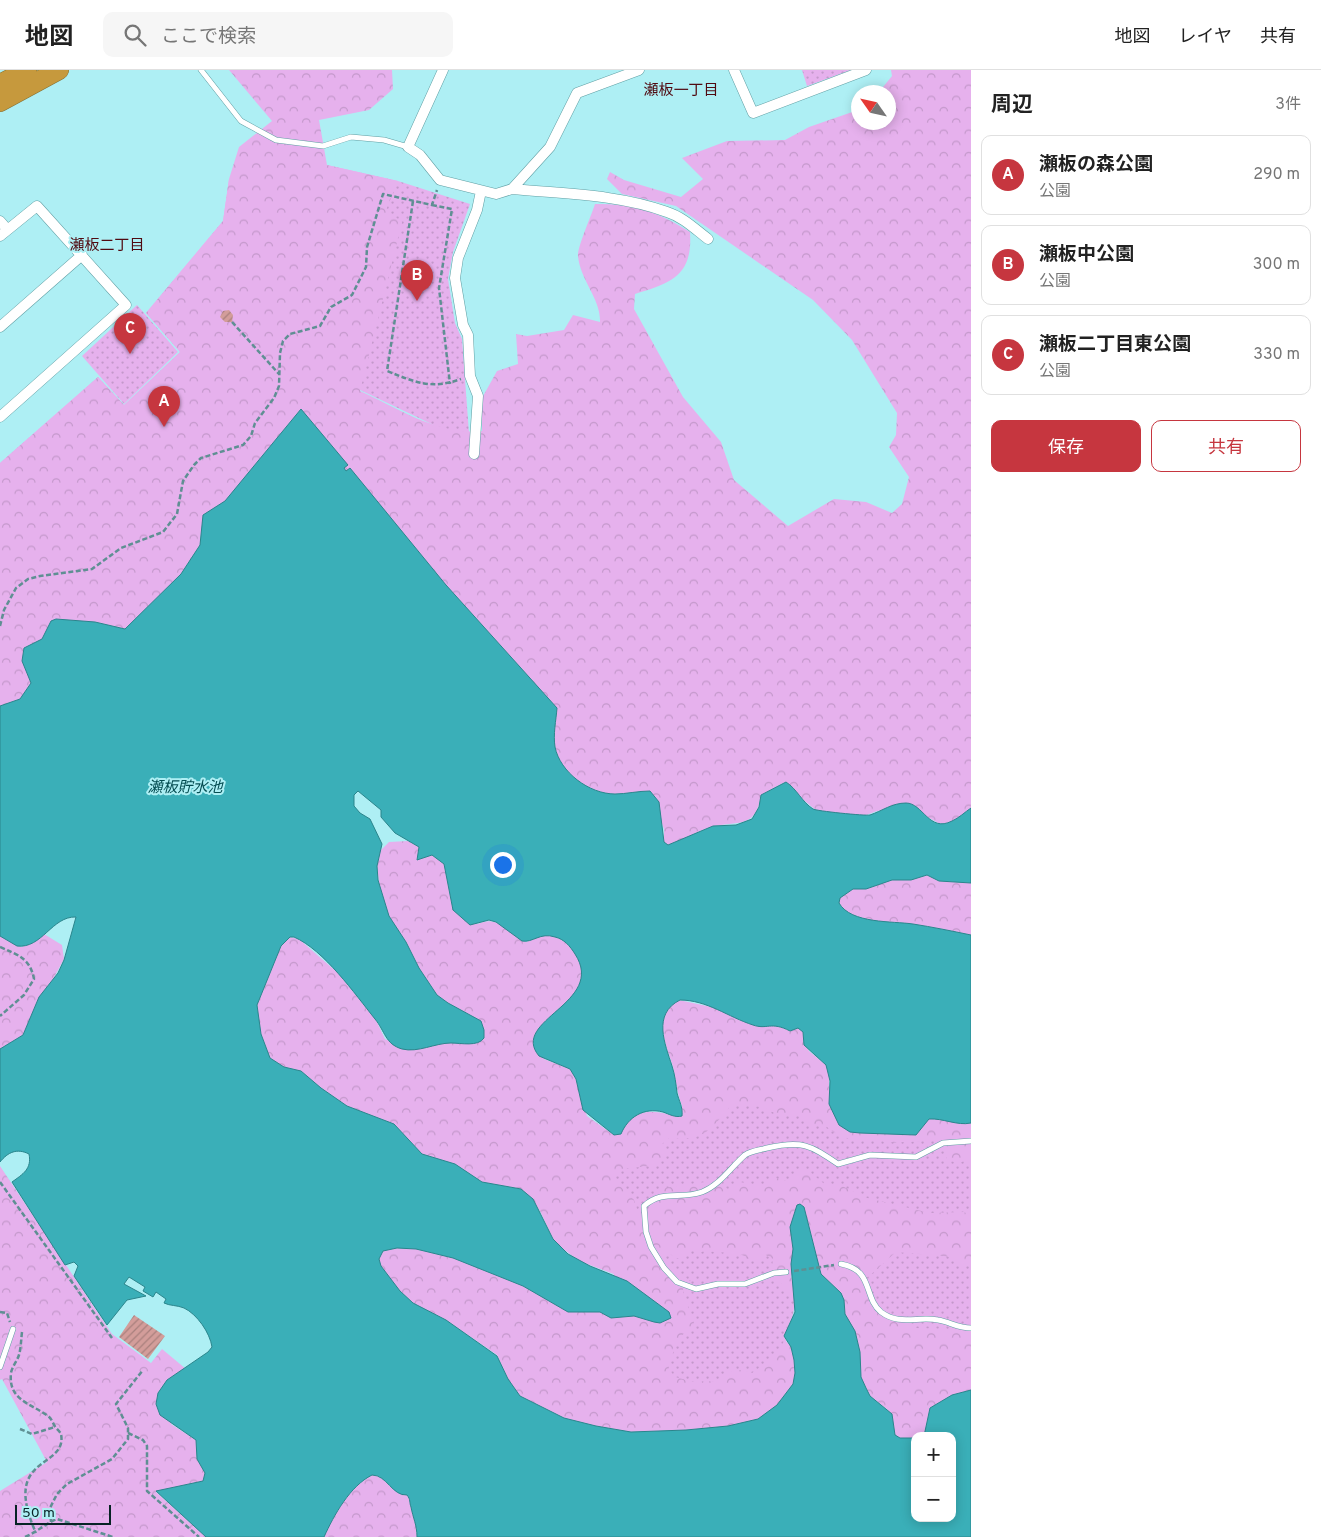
<!DOCTYPE html>
<html lang="ja">
<meta charset="utf-8">
<style>
:root{--surface:#fff;--page:#f6f6f6;--text:#222;--muted:#767676;--line:#e0e0e0;--accent:#c6363f}
body{margin:0;font-family:Overpass,"Noto Sans JP",sans-serif;background:var(--page);color:var(--text)}
.controls{position:absolute;right:15px;bottom:15px;display:grid;overflow:hidden;border-radius:10px;box-shadow:0 2px 12px #0003}
.controls button{width:45px;height:45px;display:grid;place-items:center;padding:0;border:0;border-bottom:1px solid var(--line);background:var(--surface);color:var(--text);font:25px sans-serif}
.compass{position:absolute;left:851px;top:15px;width:45px;height:45px;border-radius:50%;background:var(--surface);box-shadow:0 2px 12px #0003;rotate:304deg}
.scale{position:absolute;left:15px;bottom:12px;width:96px;box-sizing:border-box;padding-left:5px;border:2px solid #072325;border-top:0;font-size:14px;line-height:18px;white-space:nowrap;color:#072325;-webkit-text-stroke:4px #aeeff4;paint-order:stroke}
.you{position:absolute;left:502px;top:794px;width:18px;height:18px;margin:-12px;border:4px solid #fff;border-radius:50%;background:#1a73e8;box-shadow:0 0 0 8px #1a73e833}
.badge{display:grid;place-items:center;width:32px;height:32px;border-radius:50%;background:var(--accent);color:#fff;font-size:16px;font-weight:700}
.pin{position:absolute;translate:-50% -41px;filter:drop-shadow(0 1px 2px #0008)}
.pin::after{content:'';position:absolute;top:26px;width:18px;height:15px;background:inherit;clip-path:polygon(0 0,100% 0,50% 100%)}
.list{margin:0;padding:0;list-style:none}
h2{display:flex;justify-content:space-between;align-items:center;height:65px;margin:0;padding:0 20px;font-size:21px}
h2 small{font-size:16px;font-weight:400;color:var(--muted)}
.list li{display:grid;grid-template-columns:32px 1fr auto;gap:15px;align-items:center;box-sizing:border-box;height:80px;margin:0 10px 10px;padding:0 10px;border:1px solid var(--line);border-radius:10px}
.list b{display:block;font-size:19px;white-space:nowrap}
.list p{margin:0;font-size:16px;white-space:nowrap;color:var(--muted)}
.list em{font-size:16px;font-style:normal;color:var(--muted)}
.actions{display:flex;gap:10px;padding:15px 20px}
.actions a{flex:1;padding:11px 0;border:1px solid var(--accent);border-radius:10px;text-align:center;font-size:18px;color:var(--accent)}
.actions .main{background:var(--accent);color:#fff}
.icon{flex:none;width:28px;height:28px;fill:none;stroke:currentColor;stroke-width:2;stroke-linecap:round;stroke-linejoin:round}
.map{position:relative;flex:none;width:971px;height:1467px;overflow:hidden}
header{display:flex;align-items:center;gap:30px;box-sizing:border-box;height:70px;padding:0 25px;background:var(--surface);border-bottom:1px solid var(--line)}
header strong{font-size:24px}
nav{display:flex;gap:28px;margin-inline-start:auto;font-size:18px}
.search{width:350px;height:45px;background:var(--page);display:flex;align-items:center;gap:12px;box-sizing:border-box;padding:0 18px;border-radius:10px;color:var(--muted);font-size:19px}
main{display:flex}
aside{flex:1;background:var(--surface)}
.map>svg:first-child{display:block}
.green{fill:url(#green-dots)}
.forest{fill:url(#forest-crowns)}
.water{fill:#3aafb8;stroke:#2b858c}
.building{fill:url(#building-hatch)}
.lines{fill:none;stroke-linecap:round;stroke-linejoin:round}
.lane-casing{stroke:#609fa4;stroke-width:6}
.street-casing{stroke:#609fa4;stroke-width:11}
.highway-casing{stroke:#837035;stroke-width:20}
.path{stroke:#5f8f93;stroke-width:2.5;stroke-dasharray:5 2.5;stroke-linecap:butt}
.lane{stroke:#fff;stroke-width:5}
.street{stroke:#fff;stroke-width:10}
.highway{stroke:#c6993d;stroke-width:19}
.labels{text-anchor:middle;stroke-width:4;stroke-linejoin:round;paint-order:stroke}
.neighbourhood-label{font-size:15px;fill:#500a11;stroke:#aeeff4}
.water-label{font-size:15px;font-style:italic;fill:#044c51;stroke:#aeeff4}
</style>
<header>
<strong>地図</strong>
<div class="search"><svg class="icon" aria-label="search" viewBox="0 0 24 24"><circle cx="10" cy="10" r="6"/><path d="M15 15l6 6"/></svg>ここで検索</div>
<nav><a>地図</a><a>レイヤ</a><a>共有</a></nav>
</header>
<main>
<div class="map">
<svg width="971" height="1467" viewBox="0 0 971 1467">
<defs>
<pattern id="green-dots" width="8" height="8" patternUnits="userSpaceOnUse" patternTransform="scale(1.25)"><rect width="8" height="8" fill="#e6b1ed"/><path d="M2 2h.1M6 6h.1" fill="none" stroke="#c498cb" stroke-width="1.8" stroke-linecap="round"/></pattern>
<pattern id="forest-crowns" width="20" height="18" patternUnits="userSpaceOnUse" patternTransform="scale(1.25)"><rect width="20" height="18" fill="#e6b1ed"/><path d="M2 6a3 3 0 1 1 6 0M12 15a3 3 0 1 1 6 0" fill="none" stroke="#c498cb"/></pattern>
<pattern id="building-hatch" width="6" height="6" patternUnits="userSpaceOnUse" patternTransform="scale(1.25)"><rect width="6" height="6" fill="#d39d9a"/><path d="M-1 1l2-2M0 6l6-6M5 7l2-2" fill="none" stroke="#a9807d"/></pattern>
</defs>
<rect width="100%" height="100%" fill="#aeeff4"/>
<path class="green" d="M802,0h49l-44,16z
M327,95l71,16 72,23 -17,48 -5,27 7,44 7,16 7,94 -25,-3 -84,-40 -360,316v-243l98,-86 26,28 56,-53 -34,-39 77,-92 6,-42z
M137,235l41,47 -54,52 -42,-48z
M746,1001l225,55v226l-59,8 -91,-86 -8,-26 -22,28c5,26 6,36 -7,60l10,24 -88,41 -67,-29 -52,-201z"/>
<path class="forest" d="M229,0h163l1,19 -24,21 -50,10 8,45 71,16 -12,29 16,12 -42,169c38,17 79,45 122,40v-33l15,-27 21,-7 -2,-30 11,2 37,-6 9,-15 27,7c1,-23 -20,-42 -22,-66 -1,-8 14,-42 17,-52 41,0 61,7 95,28 3,44 -19,51 -55,62l-1,15 49,88 38,45 13,38 54,46 46,-27 32,3 26,11 10,-9 7,-27 -20,-30 7,-12 1,-22 -45,-73 -39,-40 -137,-94 -54,-12 -15,-15 3,-7 14,8 57,17 22,-18 -21,-21 45,-17 58,-1 24,-13 49,-17v12h30v-30h-9l13,-16 -1,-6h80v738l-19,14 -12,2 -18,-10 -5,-6 -40,3 -13,5 -46,-4 -35,-29 -22,12c-5,35 -24,25 -49,32 -16,4 -28,13 -44,18l-4,-3v-13l-14,-38c-12,0 -24,3 -35,3 -26,0 -55,-22 -60,-47 -2,-13 1,-26 2,-39l-111,-123 -96,-116 -3,2 -3,-3 3,-3 -55,-45 -67,81 -18,10 -5,10 -2,24 -19,29 -49,49 -7,6 -30,-7 -39,-3 -5,2 -9,18 -14,5 -6,17 9,22 -11,16 -20,7v-243l98,-86 26,28 56,-53 -34,-39 77,-92 6,-42 10,-32 33,-26z
M408,771l11,6 -2,13 15,-5 12,9 9,46 25,14c19,-10 33,9 48,18 6,-2 11,-7 18,-7 23,-1 45,28 36,50 -5,15 -24,27 -35,37l-1,37 26,10 6,10 11,37 27,19 7,-1c11,-27 33,-25 57,-17l4,-11c-5,-13 -6,-26 -9,-39 -7,-23 -22,-52 6,-67l42,9 31,16 22,-1 16,7 8,-3 5,4v9l6,10 17,14 3,6v33l10,21c6,3 13,6 19,7 6,2 56,3 61,2l9,-15c15,-1 29,7 43,4v35l-12,5 -12,-3 -5,-20 -55,3 -10,-4 -21,3 -19,-8 -13,-9 -15,-1 -7,-8h-22l-17,-9 -31,-3c-21,25 -27,38 -63,34l-8,7 4,8 -6,12 -37,4 -9,8 21,23 6,18 10,-3 2,-13 12,-14 48,-7 18,9 10,-8 21,4 14,-8 13,3 14,-15 25,20h15l25,12 63,15 34,-1 7,4v50l-11,-1 -8,-8 -56,-5 -29,26 6,26 8,13 16,-2 17,13 34,1 23,-5v66l-19,5 -22,13 -6,28h-9v2h-15l-5,-3 -7,-25 -18,-14 -4,-8 -5,-11 -1,-25 -15,-38 -4,-21 -20,-19 -8,-26 -6,-33 -7,-11 -3,1 -7,22 3,22 -2,27 5,25 -10,-10 -1,-6 -8,-3 -6,-7 2,-16 -9,-5 -6,8 -16,-7 -7,1c-10,-6 -19,-2 -29,-6l-7,3 -8,-5 -8,11 -8,-1 -7,-6 -6,6 14,14 15,9 -8,2c-2,16 11,30 11,45l-5,5h-5l-9,14 -7,21 7,9 19,5 23,-1 18,-12 17,4 20,-14 13,-19 6,7 3,13 1,13 -2,11 -16,21 -19,14 -30,7 -42,4 -55,2 -35,-6 -32,-8 -44,-22 -12,-17 -11,-24 -51,-35 -33,-17 -13,-12 -20,-25 -1,-7 4,-9 14,-2 19,1 37,9 70,28 45,26h32l11,6 23,-2 20,6 -18,-35 -17,-11 -40,-15 -17,-13 -9,-9 -13,-28 -19,-22 -39,-7 -27,-18 -33,-10 -28,-30 -47,-18 -26,-18 -20,-17 -17,-4 -14,-9 -9,-24 -4,-29 24,-59 9,-9 9,2 39,34 38,47 9,19 25,11 34,-7h33l4,-22 -33,-18 -11,-8 -18,-27 -13,-26 -17,-26 -9,-25 -3,-25 3,-15 9,-9z
M927,805l12,6 32,2v52c-19,-4 -39,-8 -58,-11 -20,-3 -62,0 -74,-21l1,-5 13,-9h13l26,-9h19z
M44,864l18,11 2,14 -41,76 -23,14v-113l21,11 10,-3z
M0,1096l112,168 39,29 11,-14 24,20 -15,55 25,16 1,19 8,14 -2,8 -47,11 50,45h-206v-46l47,-29 -45,-83 -2,1z
M372,1405c9,0 13,6 19,12 5,5 12,5 17,9 4,4 9,33 9,41h-93c10,-23 26,-50 48,-62z"/>
<path class="water" d="M301,339l47,56 -4,3 2,3 4,-3 96,117 111,123c-1,13 -4,26 -2,39 5,25 34,47 60,47 11,0 23,-3 35,-3l9,11 5,40 4,3 45,-19 23,-1 16,-6 7,-12 2,-12 25,-13c11,7 16,20 27,27 3,2 52,7 57,6 12,-4 22,-12 36,-12 17,0 23,30 46,18 7,-3 13,-9 19,-13v75l-32,-2 -12,-6 -16,5h-19l-26,9h-13l-13,9 -1,5c12,21 54,18 74,21 19,3 39,7 58,11v188c-14,3 -28,-5 -42,-4l-13,16 -56,-2 -10,-1 -11,-7 -10,-21 1,-23 -4,-16 -22,-20 -1,-13 -5,-4 -8,3c-19,-10 -23,-1 -37,-6 -25,-8 -46,-25 -73,-25 -28,14 -15,44 -8,66 3,9 4,18 5,27 2,8 6,14 5,23 -7,2 -13,-2 -19,-4 -19,-5 -35,5 -42,22l-7,1 -31,-25 -7,-31 -6,-10 -31,-13c-30,-36 68,-53 36,-102 -5,-8 -11,-15 -20,-17 -15,-5 -22,6 -33,4l-26,-19 -7,-2 -19,5 -17,-15 -9,-46 -12,-9 -15,5 2,-13 -24,-14 -14,-16v-7l-23,-19 -4,4v11l6,7 10,6 12,25 -5,22 1,14 11,36 17,26 13,26 18,27 11,8 33,18 3,9v8c-6,9 -23,5 -33,5 -16,0 -33,10 -49,6 -17,-5 -17,-18 -27,-30 -20,-25 -51,-69 -81,-82h-4l-9,9 -24,59 4,29 9,24 14,9 17,4 20,17 26,18 47,18 28,30 33,10 27,18 39,7 12,10 20,40 15,15 22,12 37,15 42,31 2,6 -11,5 -6,-1 -20,-6 -23,2 -11,-6h-32l-45,-26 -70,-28 -37,-9 -19,-1 -14,3 -4,8 2,7 19,25 13,12 33,17 51,36 11,23 12,17 44,22 32,8 35,6 55,-2 42,-4 30,-7 19,-14 16,-21 2,-11 -1,-13 -3,-13 -7,-11 11,-24 -4,-48 2,-15 -3,-22 7,-22 3,-1 4,3 17,67 20,19 3,7 1,14 10,17 5,21 1,25 5,11 4,8 22,18 3,21 5,3h15v80h37v-82h-28l6,-28 22,-13 19,-5v147h-554c0,-12 -4,-19 -6,-30 -2,-5 0,-7 -4,-12 -15,1 -20,-20 -35,-20 -22,11 -38,40 -48,62h-118l-50,-46 47,-10 2,-8 -8,-14 -1,-19 -36,-25 -4,-11 2,-11 9,-13 41,-28 4,-5c-2,-14 -15,-33 -28,-39 -7,-3 -14,-2 -20,-5l2,-4 -10,-7 -3,5 -10,-6 2,-4 -16,-10 -5,7 22,12 -19,4 -20,25 -33,-49 4,-10 -4,-4 -9,3 -53,-83c11,-8 20,-13 17,-28 -12,-6 -21,-2 -29,8v-113l23,-14 16,-38 19,-24 6,-13 12,-43c-24,-1 -34,32 -59,29l-17,-10v-230l20,-7 11,-16 -9,-22 2,-13 18,-9 9,-18 5,-2 39,3 30,7 56,-55 19,-29 3,-30 22,-14z"/>
<path class="building" d="M229,240l4,5 -1,7h-7l-5,-5 3,-6z
M134,1245l31,21 -17,23 -29,-22z"/>
<g class="lines">
<defs>
<path id="lane" d="M201,0l40,51 35,19 47,6 28,-9 33,3 24,7
M841,1194c33,6 22,33 40,48 18,14 37,4 57,8 12,2 20,8 33,8
M786,1202l-12,1 -29,11h-27l-22,5 -19,-7 -13,-14 -13,-21 -5,-15 -2,-26c19,-17 36,-6 58,-14 18,-7 29,-25 43,-37 6,-4 15,-5 22,-7 35,-8 43,-3 71,16l32,-9 46,2 27,-14 28,-2
M0,1297l13,-38"/>
<path id="street" d="M443,0l-35,77 12,8 20,25 56,14 16,-5c51,5 106,5 155,23 16,5 28,17 41,27
M734,0l19,43 113,-43
M512,119l38,-42 27,-54 62,-23
M0,151l7,8
M0,166l37,-30 89,99 -126,112
M0,257l82,-72
M474,384l4,-58 -8,-20 -2,-41 -5,-10 -8,-47 3,-20 19,-48 4,-19"/>
<path id="highway" d="M0,14l27,-14
M0,32l59,-32"/>
</defs>
<use href="#lane" class="lane-casing"/>
<use href="#street" class="street-casing"/>
<use href="#highway" class="highway-casing"/>
<path class="path" d="M413,131l-26,170c28,11 44,19 74,8
M432,135l20,4 -13,79 11,96
M232,252l47,52
M0,556l4,-16 12,-22 12,-9 12,-3 52,-7 29,-21 42,-16 14,-18 6,-33 11,-16 7,-7 42,-13 8,-9 4,-13 19,-25 5,-12 1,-33 3,-12 7,-7 30,-8 11,-19 21,-12 14,-28 1,-20 16,-53 49,11 5,-15
M0,877c18,8 30,11 34,32l-10,16 -24,21
M0,1112l112,156
M794,1201l40,-6
M0,1242l7,1 3,9
M22,1262c-1,8 -1,16 -3,23 -2,6 -7,12 -8,18 -3,27 19,30 37,43 4,3 5,8 8,12 2,2 4,4 5,6 7,36 -61,19 -25,99
M20,1359l12,5 23,-7
M128,1363l15,7 4,6v45l52,46
M51,1452l-1,-14 7,-14 10,-10 45,-25 16,-20v-11l-12,-24 27,-34
M25,1467c12,-5 20,-13 32,-18l56,18"/>
<use href="#lane" class="lane"/>
<use href="#street" class="street"/>
<use href="#highway" class="highway"/>
</g>
<g class="labels">
<g class="neighbourhood-label">
<text x="681" y="25">瀬板一丁目</text>
<text x="107" y="180">瀬板二丁目</text>
</g>
<g class="water-label">
<text x="185" y="722">瀬板貯水池</text>
</g>
</g>
</svg>
<div class="controls">
<button>+</button>
<button>−</button>
</div>
<svg class="compass" viewBox="-18 -18 36 36"><path d="M0-13l5 13h-10z" fill="#e53935"/><path d="M0 13l5-13h-10z" fill="#767676"/></svg>
<div class="scale">50 m</div>
<div class="you"></div>
<div class="pin badge" style="left:164px;top:357px">A</div>
<div class="pin badge" style="left:417px;top:231px">B</div>
<div class="pin badge" style="left:130px;top:284px">C</div>
</div>
<aside>
<h2>周辺<small>3件</small></h2>
<ul class="list">
<li><span class="badge">A</span><div><b>瀬板の森公園</b><p>公園</p></div><em>290 m</em></li>
<li><span class="badge">B</span><div><b>瀬板中公園</b><p>公園</p></div><em>300 m</em></li>
<li><span class="badge">C</span><div><b>瀬板二丁目東公園</b><p>公園</p></div><em>330 m</em></li>
</ul>
<div class="actions"><a class="main">保存</a><a>共有</a></div>
</aside>
</main>
